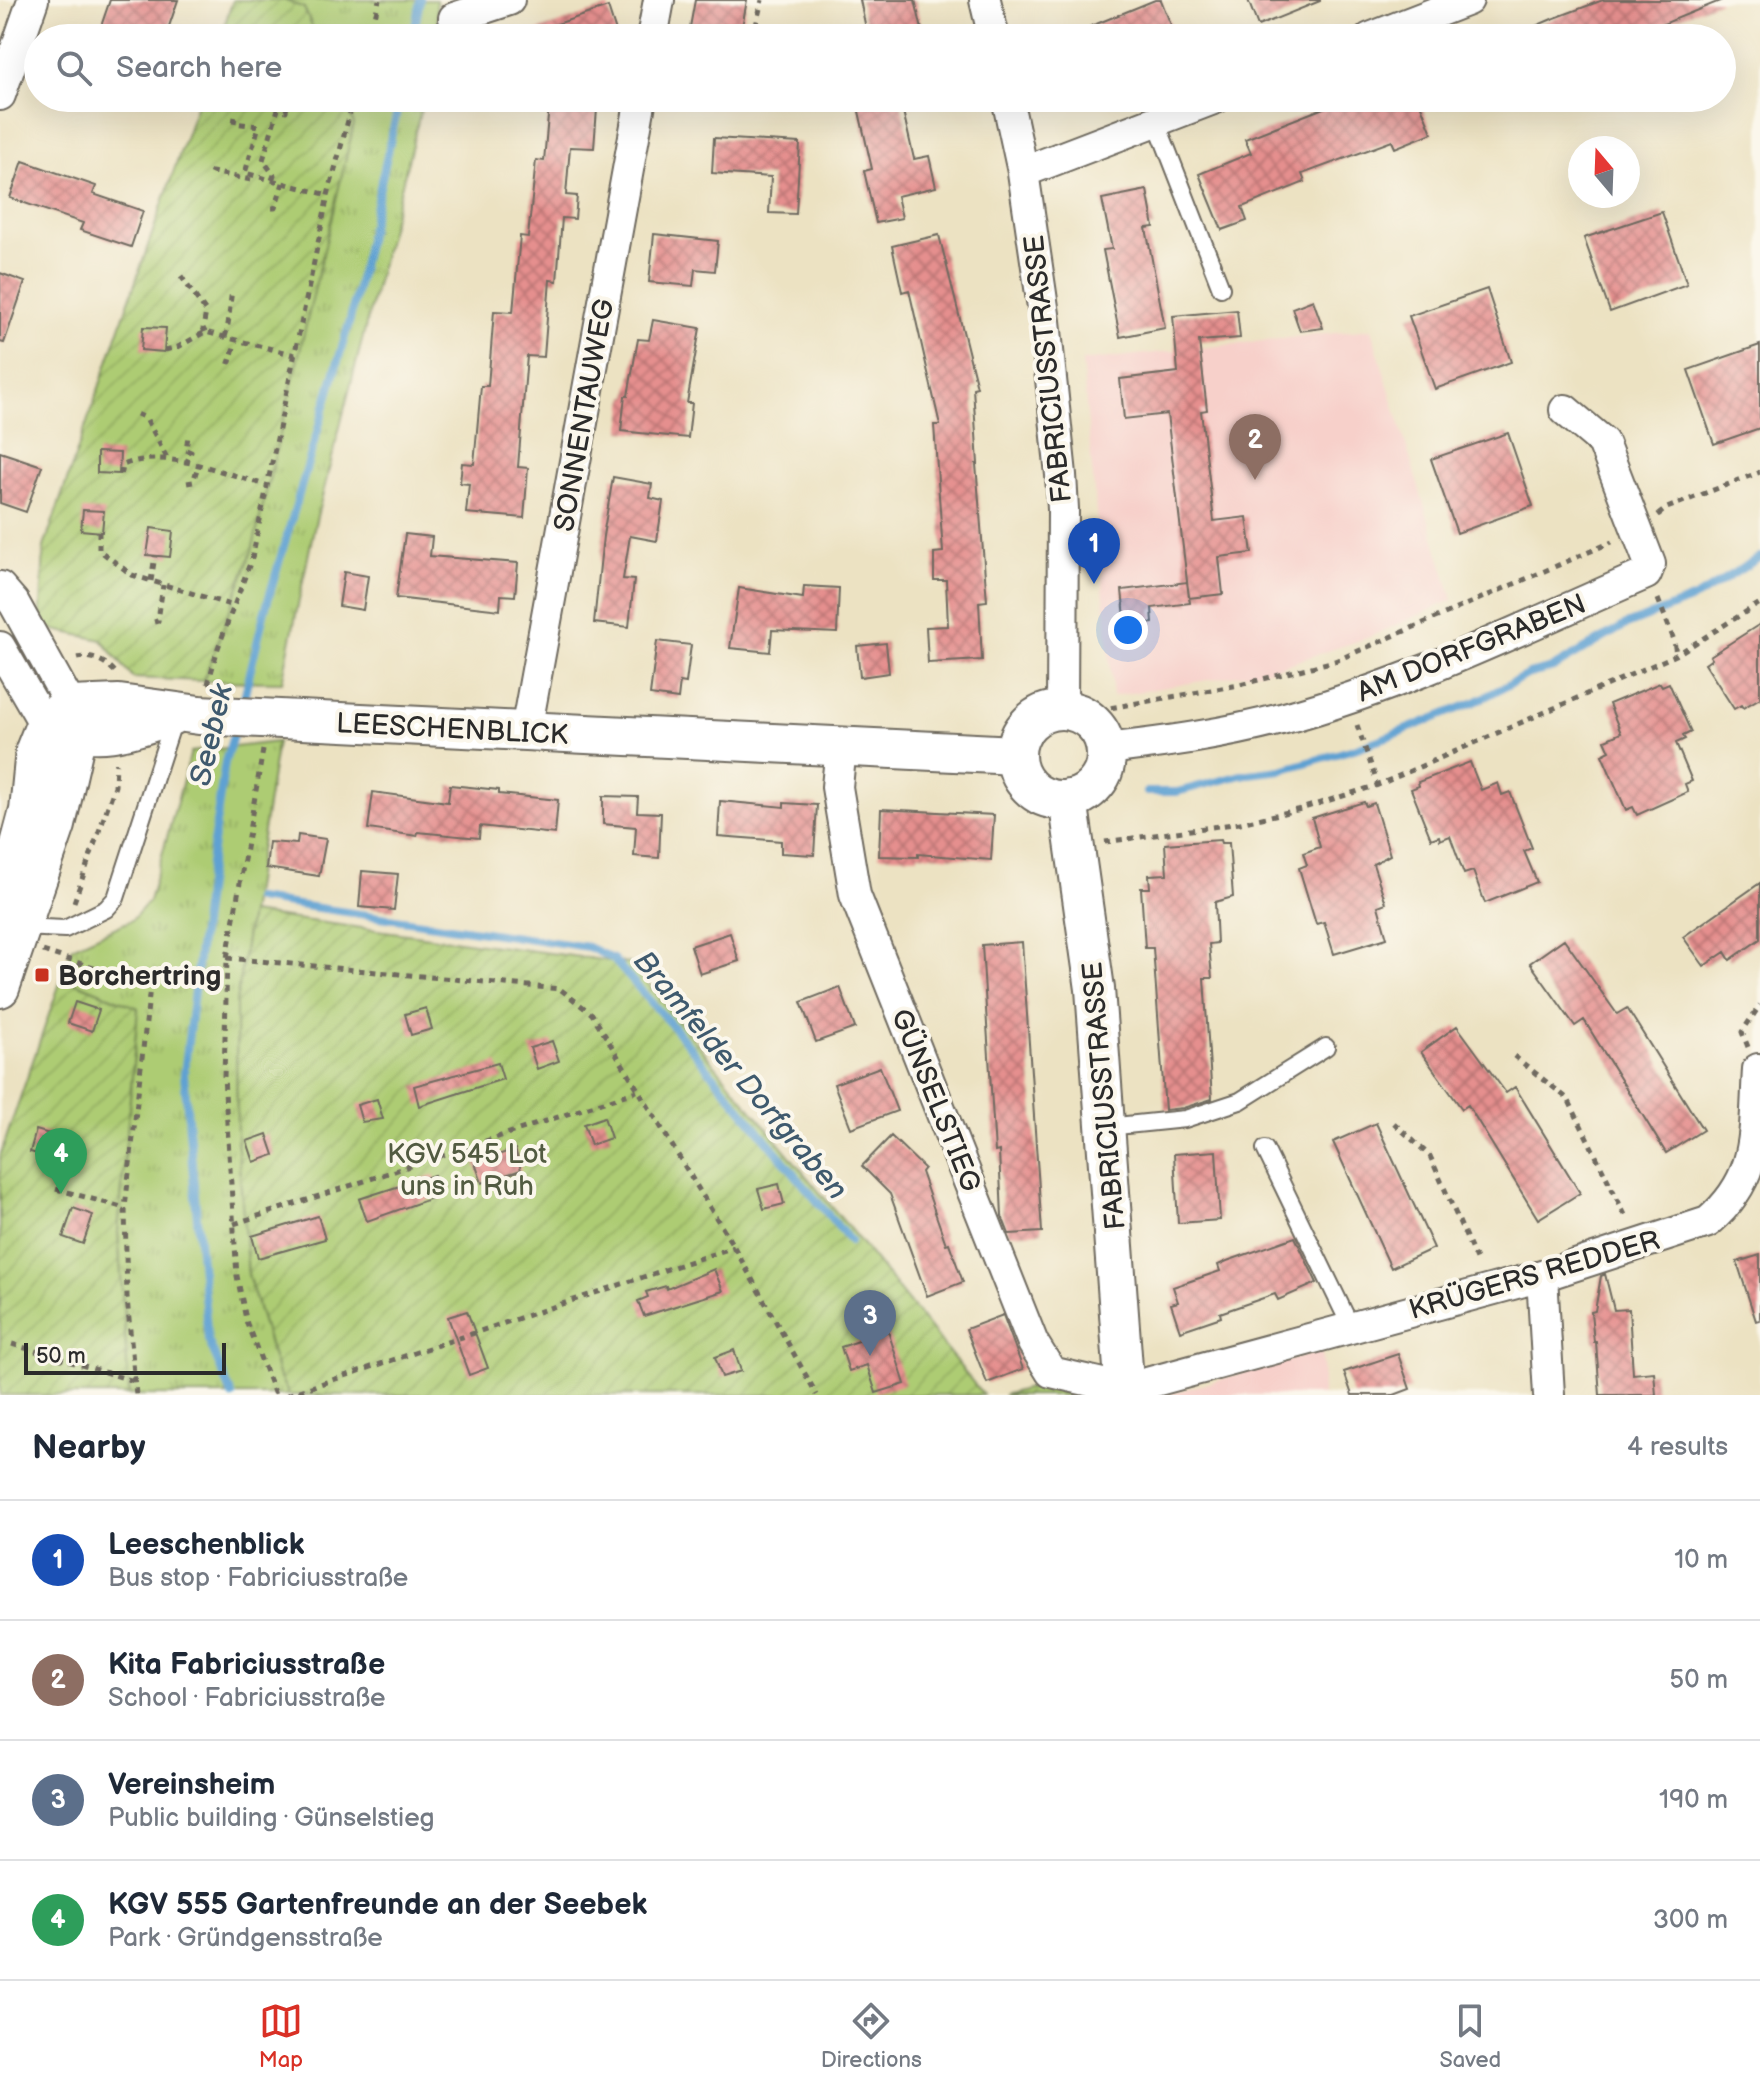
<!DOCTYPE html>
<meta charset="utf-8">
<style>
:root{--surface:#fff;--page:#f6f6f7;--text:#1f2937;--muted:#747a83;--line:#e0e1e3;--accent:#d93025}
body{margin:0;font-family:"Balsamiq Sans",sans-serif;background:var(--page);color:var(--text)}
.compass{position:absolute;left:1568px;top:136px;width:72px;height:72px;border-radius:50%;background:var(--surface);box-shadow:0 8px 32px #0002;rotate:341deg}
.scale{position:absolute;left:24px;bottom:20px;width:202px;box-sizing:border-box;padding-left:8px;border:4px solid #2b2b2b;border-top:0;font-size:22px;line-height:28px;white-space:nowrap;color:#2b2b2b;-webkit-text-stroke:6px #fbf7ec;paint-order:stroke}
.you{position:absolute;left:1128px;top:630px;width:28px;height:28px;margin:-20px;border:6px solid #fff;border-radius:50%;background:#1a73e8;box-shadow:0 0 0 12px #1a73e833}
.badge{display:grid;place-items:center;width:52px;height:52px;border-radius:50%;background:var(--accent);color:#fff;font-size:26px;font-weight:700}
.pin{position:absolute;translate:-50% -66px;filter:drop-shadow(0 2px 4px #0008)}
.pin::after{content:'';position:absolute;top:42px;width:28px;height:24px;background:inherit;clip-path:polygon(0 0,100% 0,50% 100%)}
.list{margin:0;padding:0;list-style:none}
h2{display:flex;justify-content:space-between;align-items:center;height:104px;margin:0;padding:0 32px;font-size:34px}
h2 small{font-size:26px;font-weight:400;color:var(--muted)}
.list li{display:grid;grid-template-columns:52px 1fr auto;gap:24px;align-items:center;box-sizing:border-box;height:120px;padding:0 32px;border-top:2px solid var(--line)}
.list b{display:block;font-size:30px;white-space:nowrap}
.list p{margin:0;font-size:26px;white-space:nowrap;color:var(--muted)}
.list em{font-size:26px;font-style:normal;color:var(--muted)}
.icon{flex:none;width:44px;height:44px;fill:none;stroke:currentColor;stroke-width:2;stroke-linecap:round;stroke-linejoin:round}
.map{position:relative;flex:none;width:1760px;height:1395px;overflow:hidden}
.search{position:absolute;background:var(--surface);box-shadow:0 8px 32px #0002;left:24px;right:24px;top:24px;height:88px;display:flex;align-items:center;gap:20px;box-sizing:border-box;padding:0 28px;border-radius:44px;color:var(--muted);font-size:30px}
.sheet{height:584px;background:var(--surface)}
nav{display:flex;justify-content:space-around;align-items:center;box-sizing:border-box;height:112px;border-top:2px solid var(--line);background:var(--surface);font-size:22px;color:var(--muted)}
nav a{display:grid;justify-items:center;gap:4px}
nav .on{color:var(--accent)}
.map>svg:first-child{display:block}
.built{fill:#f7d0ca}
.park{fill:url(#park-tufts);stroke:#6c7c4f;stroke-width:2}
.garden{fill:url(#garden-furrows);stroke:#6c7c4f;stroke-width:2}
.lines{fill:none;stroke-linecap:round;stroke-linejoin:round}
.stream{stroke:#5ea1d2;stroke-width:8}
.building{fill:url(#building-cross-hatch)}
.service-casing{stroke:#6f6b60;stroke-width:20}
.minor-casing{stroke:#6f6b60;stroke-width:34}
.tertiary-casing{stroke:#6f6b60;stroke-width:42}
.path{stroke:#6f6b60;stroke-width:5;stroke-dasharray:6 6;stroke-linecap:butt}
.service{stroke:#fff;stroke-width:16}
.minor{stroke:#fff;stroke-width:30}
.tertiary{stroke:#fff;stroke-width:38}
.poi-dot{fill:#c8321e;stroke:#fbf7ec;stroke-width:3}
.labels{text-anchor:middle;stroke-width:8;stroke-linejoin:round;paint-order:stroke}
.street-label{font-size:28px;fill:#2b2b2b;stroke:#fbf7ec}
.poi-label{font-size:28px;font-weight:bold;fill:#2b2b2b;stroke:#fbf7ec;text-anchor:start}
.park-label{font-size:28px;fill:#525b41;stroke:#fbf7ec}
.water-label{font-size:30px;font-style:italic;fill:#3f5a6e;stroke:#fbf7ec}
</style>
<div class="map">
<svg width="1760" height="1395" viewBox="0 0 1760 1395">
<defs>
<pattern id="park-tufts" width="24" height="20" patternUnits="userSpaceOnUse" patternTransform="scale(2)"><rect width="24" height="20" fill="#adcc73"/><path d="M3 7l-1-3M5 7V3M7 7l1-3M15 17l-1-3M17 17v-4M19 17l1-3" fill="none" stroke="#95af64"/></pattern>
<pattern id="garden-furrows" width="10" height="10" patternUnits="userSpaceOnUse" patternTransform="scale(2)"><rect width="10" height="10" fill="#adcc73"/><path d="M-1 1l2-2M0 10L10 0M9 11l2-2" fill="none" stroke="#95af64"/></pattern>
<pattern id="building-cross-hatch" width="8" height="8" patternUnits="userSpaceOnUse" patternTransform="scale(2)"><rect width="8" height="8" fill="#e58f8e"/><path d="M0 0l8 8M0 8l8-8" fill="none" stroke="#ba7574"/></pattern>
</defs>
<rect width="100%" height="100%" fill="#fbf7ec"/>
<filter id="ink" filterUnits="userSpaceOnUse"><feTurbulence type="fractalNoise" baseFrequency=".0125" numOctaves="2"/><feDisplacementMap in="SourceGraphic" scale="16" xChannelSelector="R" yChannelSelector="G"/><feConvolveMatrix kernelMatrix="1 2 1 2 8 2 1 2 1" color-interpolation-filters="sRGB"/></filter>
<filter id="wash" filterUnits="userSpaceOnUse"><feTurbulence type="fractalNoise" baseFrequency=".006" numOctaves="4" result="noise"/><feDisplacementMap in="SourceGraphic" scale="32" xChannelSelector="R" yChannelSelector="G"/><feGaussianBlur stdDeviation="1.8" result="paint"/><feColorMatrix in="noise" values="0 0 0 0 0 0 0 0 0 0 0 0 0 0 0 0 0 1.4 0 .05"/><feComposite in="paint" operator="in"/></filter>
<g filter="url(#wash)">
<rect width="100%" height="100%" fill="#ece2c2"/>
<path class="built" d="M1371,329l82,271 -86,38 -94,31 -160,27 -31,-335z
M1322,1351l1,44h-158z"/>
<path class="park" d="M284,0h152l3,38h-122l-13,-30z
M342,98h82l-110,430 -32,154 -79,-1 49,-130 101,-427z
M277,742l-41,261 1,135 11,136 30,100 11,21h-160l-11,-163 20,-224 -76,-31 10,-30 60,-27 17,-19 42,-149z"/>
<path class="garden" d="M233,0h51l20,8 13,30h-97z
M199,98h143l12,26 -102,427 -49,130 -70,-3 -31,-38 -62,-13 4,-80z
M250,913l382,51 227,276 124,155h-694l-11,-21 -30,-100 -11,-136 -1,-135z
M62,977l76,31 -20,224 11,163h-129v-239z
M1084,1373v22h-81z"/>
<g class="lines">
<path class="stream" d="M413,38l7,-38
M242,706l22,-92 86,-294 50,-222
M1147,792h30l64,-17 40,-5 73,-21 38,-14 83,-33 54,-28 24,-6 71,-42 73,-29 63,-40
M256,899l332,48 25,12 62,70 175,212
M232,1395l-24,-55 -24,-266 23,-190 18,-122 11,-36"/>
</g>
<g id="blocks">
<path class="building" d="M110,0h68l-13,38h-68z
M695,0h52l-7,38h-52z
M860,0h55l9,38h-56z
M1155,0h6l15,38h-114z
M1248,0h72v1l-62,25z
M1603,0h116l1,1 -69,28 3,9h-141l-1,-2 40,-17z
M608,7l10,31h-91v-4z
M856,98h44l14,61 15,-3 7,31 -39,9 5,22 -26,5 -12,-52 8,-2z
M1349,98h69l14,35 -37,15 -3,-7 -90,33 3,8 -63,25 5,14 -25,9 -23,-56 52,-21 -6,-14z
M549,105l48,4 -3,39 -24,-1 -4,48 11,1 -2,23 -13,-1 -5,63 -7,-1 -6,77 -17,-1 -9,111 10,1 -4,50 -58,-5 3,-29 -9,-1 2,-20 12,1 7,-78h7l6,-75 19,1 7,-76 8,1 8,-77 8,1z
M714,138l86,5 -4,71 -27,-1 2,-36 -59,-4z
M23,161l73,25 -3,8 50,17 -12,36 -51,-17 3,-7 -73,-25z
M1147,190l7,37 -8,1 19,100 -45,9 -17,-87 9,-1 -10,-50z
M1662,212l25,72 -77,28 -26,-74z
M654,234l64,7 -3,30 -20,-2 -2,17 -44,-4z
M939,235l38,152 -4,1 5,76h-2l11,137 -8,1 3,58 -54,3 -2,-36 22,-1 -2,-46h-12v-27l9,-1 -9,-127h6l-31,-135 -7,2 -10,-46z
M0,273l25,9 -21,61 -4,-1z
M1487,289l24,73 -76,27 -26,-73z
M1313,300l10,28 -23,3 -8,-23z
M1237,310l3,28 -41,3 8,69 -6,1 13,110 33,-4 5,36 -33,4 4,37 -34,4 -22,-184 -43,5 -4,-40 58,-7 -5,-56z
M653,320l47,8 -13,75h5l-4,35 -67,-7 4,-35h3l10,-57 11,1z
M143,327l23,1 -2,24 -23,-2z
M1760,345v83l-46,16 -26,-74z
M1508,433l25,73 -76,27 -26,-74z
M0,452l42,14 -16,46 -26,-9z
M97,452l23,1 -1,21 -22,-1z
M613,477l39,7 -2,14 13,3 -6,40 -27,-5 -7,43 11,1 -5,47 -35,-4 9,-87z
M83,510l21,1 -2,21 -21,-2z
M151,528l22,3 -3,26 -23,-2z
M405,534l27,3 -2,19 88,7 -3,33 -14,-1 -1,15 -104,-12z
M344,572l24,4 -5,34 -24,-4z
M1187,582l3,21 -38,5 1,15 -27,3 -4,-36z
M804,586l35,2 -2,45 -65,-3 -2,22 -40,-4 9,-60 64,10z
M1760,624v74l-17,10 -2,-3 -7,4 -29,-45 7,-5 -2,-3z
M657,641l34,4 -5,38 -6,-1 -2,17 -28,-4z
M886,643l3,30 -29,4 -3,-31z
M1660,683l2,3 7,-3 22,49 -8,4 2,3 -9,4 16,38 -7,3 3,8 -51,23 -4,-8 -7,3 -24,-55 8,-4 -5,-11 16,-7 -12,-29z
M1470,762l11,28 17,-7 4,12 8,-3 22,56 -8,3 13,31 -52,21 -12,-32 -9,3 -14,-38 -10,4 -1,-4 -8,3 -20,-50 8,-3 -1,-4z
M450,785l49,5v4l59,6 -3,34 -75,-8 -1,12 -61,-6 -1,4 -49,-7 5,-37 75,10z
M603,796l35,1 -1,15 24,1 -2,45 -25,-2 2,-29 -33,-3z
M720,801l64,6v-4l33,2 -3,50 -33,-2v-12l-63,-5z
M1364,802l2,4 8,-3 16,52 -17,9 13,39 -8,3 9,32 -53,16 -10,-32 -8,2 -17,-56 8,-3 -4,-12 17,-6 -8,-29z
M881,809l113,6 -3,45 -73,-6v3l-39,-1z
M298,835l28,4 -7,37 -53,-8 3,-26 28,2z
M1220,840l1,3h8l4,54 -18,5 2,41 -8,1 3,34h-8l8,121 -29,9 -18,2 -12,-162h-8l-4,-60h9l-1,-13 18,-1 -2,-30z
M362,871l36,3 -4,36 -35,-3z
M1760,883v56l-30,21 -5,-8 -21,14 -21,-29z
M730,933l9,28 -39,13 -9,-28z
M1564,939l53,75 10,-6 76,122 -37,23 -82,-133 -9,6 -45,-63z
M1022,942l20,290 -33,2 -7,-18 -3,-65 -4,1 -13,-207z
M840,987l15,41 -39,14 -15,-40z
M75,1002l24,8 -7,21 -24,-8z
M426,1008l6,21 -21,6 -6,-21z
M1457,1026l49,67 9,-6 65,106 -42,26 -70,-114 -6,4 -41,-57z
M552,1041l7,20 -22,8 -7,-21z
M498,1063l5,16 -84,27 -5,-20z
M880,1067l17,44 -46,17 -17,-44z
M377,1099l6,20 -21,3 -5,-17z
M604,1117l7,21 -20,7 -7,-21z
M1376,1123l58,125 -43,20 -58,-126z
M36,1130l20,6 -6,21 -20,-5z
M267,1134l7,21 -20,7 -7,-21z
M891,1136l33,32 -3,4 25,72 3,-1 14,39 -36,14 -37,-102 -28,-28z
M515,1149l6,21 -39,13 -7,-20z
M1216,1151l4,69 -42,3 -4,-69z
M434,1175l7,20 -74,26 -8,-22z
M779,1184l5,20 -20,5 -6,-20z
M73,1208l20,7 -10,29 -20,-7z
M318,1216l7,23 -67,19 -6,-22z
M1295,1237l22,46 -39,17 -3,-6 -55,19 1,4 -41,14 -9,-27 7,-2 -5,-15 47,-16 -2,-6 9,-4z
M1760,1255v65l-4,1 -19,-59z
M714,1269l9,22 -79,25 -6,-15 10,-4 -2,-5 20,-6 1,3z
M1605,1274l9,36 15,-1 4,65 21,-2 2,23h-56l-4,-53h-2l-3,-30 4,-1 6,-35z
M467,1311l21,57 -19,7 -21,-58z
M1003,1315l20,54 -36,14 -21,-54z
M888,1331l17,53 -29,9 -9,-28 -18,6 -8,-24z
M734,1350l7,21 -19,6 -7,-20z
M1398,1354l12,35 -16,6h-42l-8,-23z"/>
</g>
</g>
<g filter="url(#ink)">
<use href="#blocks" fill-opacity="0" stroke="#6f6b60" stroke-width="2"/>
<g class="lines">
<defs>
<path id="service" d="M1156,121l65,167
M20,927l45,2 41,-20 10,-11 59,-182
M1107,1127l78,-8 55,-18 86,-54
M1265,1149l86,178"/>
<path id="minor" d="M985,0l9,38
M454,18l55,-18
M652,38l7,-38
M1370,38l98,-38
M0,95l33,-95
M1007,98l16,74 22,149 16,154 2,34 -1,201
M1023,172l193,-74
M0,587l14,16 57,103
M0,647l45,78
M526,731l115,-633
M841,746l-4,41 18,108 178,448 18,29 74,17 417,-113 166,-54c52,-45 46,-86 50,-153
M1106,749c61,-7 120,-15 179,-31 125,-34 243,-93 361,-144l4,-10 -47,-122 -38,-32
M1542,1276l7,119"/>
<path id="tertiary" d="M1016 755a45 45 0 1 1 90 0a45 45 0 1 1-90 0Z
M54,727c51,13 71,4 119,-12
M1068,799l27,190 30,406
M0,919l29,-108 6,-61 10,-25 12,-11 14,-8 48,-2 80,11 817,40
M0,988l56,-163 21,-92 -6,-27"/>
</defs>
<use href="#service" class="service-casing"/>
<use href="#minor" class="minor-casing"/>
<use href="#tertiary" class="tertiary-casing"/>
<path class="path" d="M370,38l9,-38
M753,38l9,-38
M752,98l6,8
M235,117l-1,6 25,3 -14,47 83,22
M211,174l1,-2 39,8 1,-5
M272,180l2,-5 -11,-15 15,-51 8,2 2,-10
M272,208h3l8,-25
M181,276l25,36 -3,16 2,4
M225,337c5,-15 4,-30 7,-46
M165,350l13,-3 27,-15 90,23
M227,361l3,1 6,-22
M137,414l9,4 21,40
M186,464l5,-12 -5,-2 2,-14
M119,472h3l1,-7c45,-18 101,9 146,21
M187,483l6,-1 5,-16
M1658,515l9,-7 93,-36
M99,531v19l33,25 102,31
M151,581l4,-25
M1658,599l16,41 2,15
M154,622l4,-1 5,-36
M77,658c16,-3 29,3 40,16
M208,684l10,-36 34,-90 76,-363 26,-97
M1093,722l11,-13 135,-24 96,-24 277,-119
M1357,725l21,60
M263,750l-36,208 -3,119 13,199 10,48 28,71
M1105,842l135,-19 61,-14 77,-24 298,-130 84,-52
M74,902l41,-116 1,-23
M43,951l107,36 -25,221 2,90 9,97
M227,958l333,31 32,25 142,233 83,148
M1748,1047l-6,-15 18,-27
M1514,1056l54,43 59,120
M1394,1123l36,33 48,108
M56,1189l69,19
M234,1224l403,-133
M12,1344l122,37
M287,1395l447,-148"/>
<use href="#service" class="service"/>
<use href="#minor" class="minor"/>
<use href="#tertiary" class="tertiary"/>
</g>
</g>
<rect class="poi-dot" x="34" y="967" width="16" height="16" rx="4"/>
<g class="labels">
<g class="street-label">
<text transform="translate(1047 369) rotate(-96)" y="10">FABRICIUSSTRASSE</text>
<text transform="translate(583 415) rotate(-80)" y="10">SONNENTAUWEG</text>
<text transform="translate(1471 647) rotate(-22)" y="10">AM DORFGRABEN</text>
<text transform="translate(452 728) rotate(3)" y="10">LEESCHENBLICK</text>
<text transform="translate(1103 1096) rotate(-95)" y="10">FABRICIUSSTRASSE</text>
<text transform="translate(937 1100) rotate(68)" y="10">GÜNSELSTIEG</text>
<text transform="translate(1534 1274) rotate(-16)" y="10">KRÜGERS REDDER</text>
</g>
<g class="poi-label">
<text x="58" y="985">Borchertring</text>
</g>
<g class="park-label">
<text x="467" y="1163">KGV 545 Lot<tspan x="467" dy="32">uns in Ruh</tspan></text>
</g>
<g class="water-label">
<text transform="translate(211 735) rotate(-77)" y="10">Seebek</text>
<text transform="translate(741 1075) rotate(50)" y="10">Bramfelder Dorfgraben</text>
</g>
</g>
</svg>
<svg class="compass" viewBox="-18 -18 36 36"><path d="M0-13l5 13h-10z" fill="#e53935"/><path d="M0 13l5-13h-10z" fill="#747a83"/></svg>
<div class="scale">50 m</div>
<div class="you"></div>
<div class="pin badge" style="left:1094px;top:584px;background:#1a4fb4">1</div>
<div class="pin badge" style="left:1255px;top:480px;background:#8d6e63">2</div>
<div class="pin badge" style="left:870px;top:1356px;background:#5c6f8a">3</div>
<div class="pin badge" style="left:61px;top:1194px;background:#2e9e5b">4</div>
<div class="search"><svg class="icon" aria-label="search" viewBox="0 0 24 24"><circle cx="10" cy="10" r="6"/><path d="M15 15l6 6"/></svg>Search here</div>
</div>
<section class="sheet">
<h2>Nearby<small>4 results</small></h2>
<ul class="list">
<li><span class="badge" style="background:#1a4fb4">1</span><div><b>Leeschenblick</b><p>Bus stop · Fabriciusstraße</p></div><em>10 m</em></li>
<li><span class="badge" style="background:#8d6e63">2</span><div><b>Kita Fabriciusstraße</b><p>School · Fabriciusstraße</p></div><em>50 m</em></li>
<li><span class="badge" style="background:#5c6f8a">3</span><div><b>Vereinsheim</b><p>Public building · Günselstieg</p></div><em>190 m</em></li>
<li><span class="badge" style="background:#2e9e5b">4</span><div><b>KGV 555 Gartenfreunde an der Seebek</b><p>Park · Gründgensstraße</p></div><em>300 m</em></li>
</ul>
</section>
<nav>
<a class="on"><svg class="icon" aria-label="map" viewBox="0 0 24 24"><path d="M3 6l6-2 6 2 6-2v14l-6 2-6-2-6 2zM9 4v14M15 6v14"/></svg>Map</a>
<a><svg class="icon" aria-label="directions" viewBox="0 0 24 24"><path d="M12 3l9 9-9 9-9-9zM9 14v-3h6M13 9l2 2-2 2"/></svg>Directions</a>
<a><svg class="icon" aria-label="saved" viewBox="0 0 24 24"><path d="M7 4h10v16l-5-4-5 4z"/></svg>Saved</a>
</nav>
